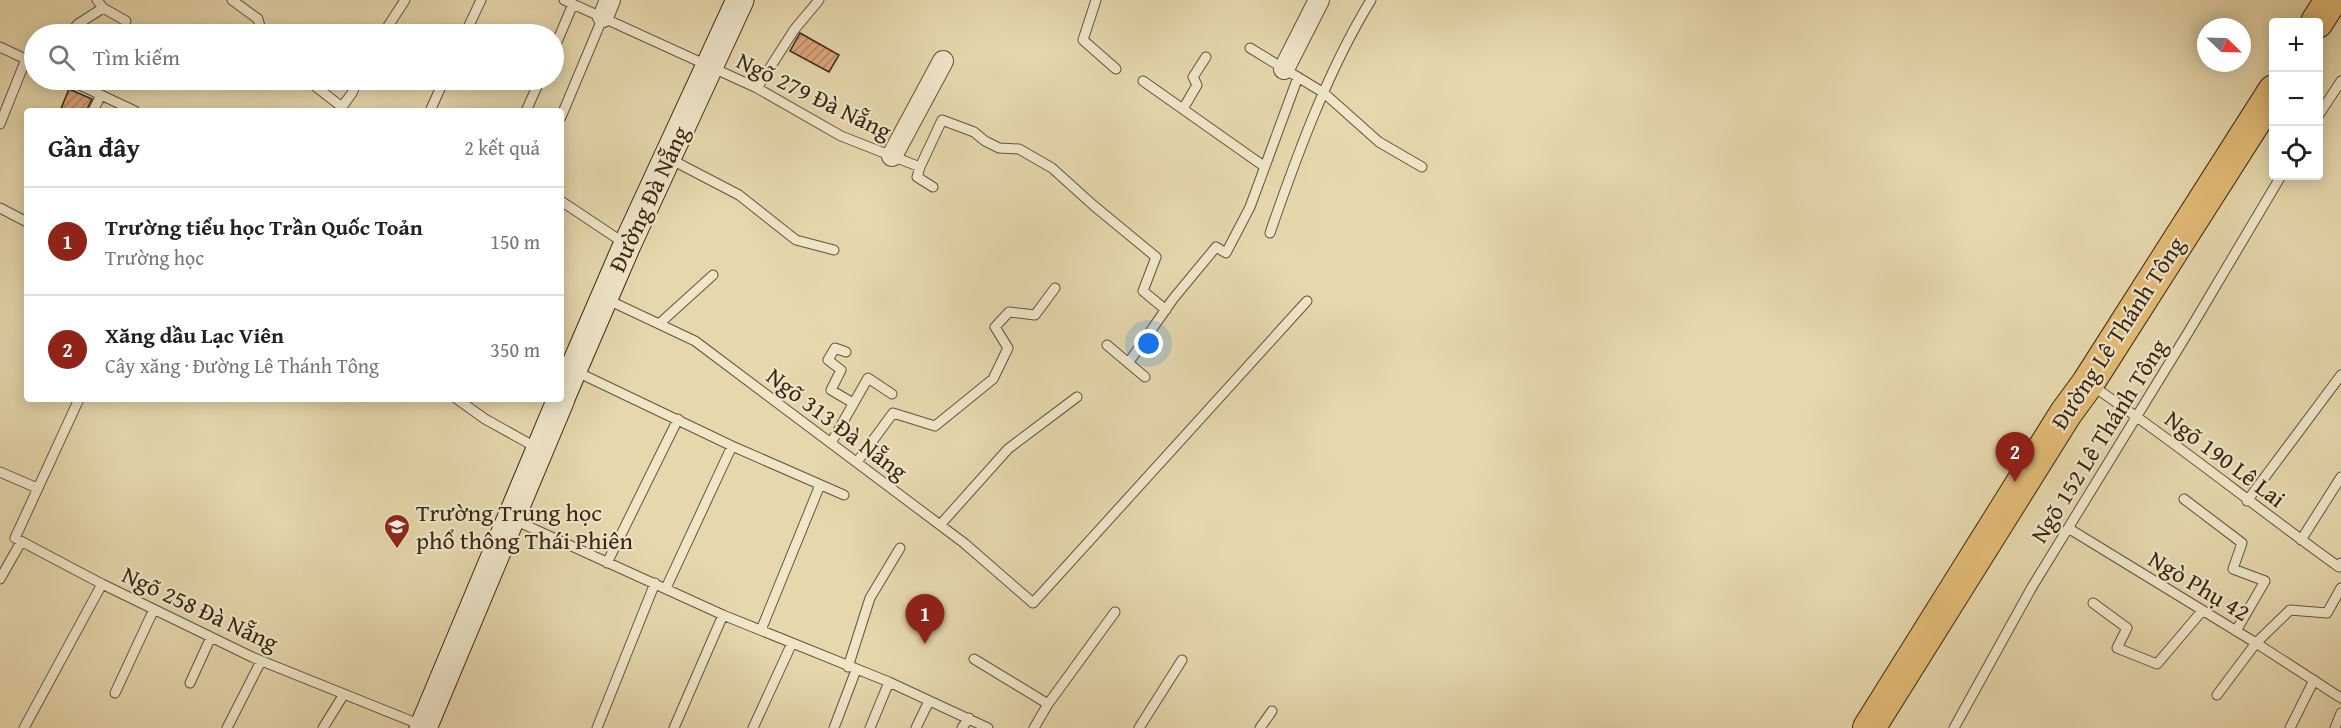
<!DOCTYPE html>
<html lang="vi">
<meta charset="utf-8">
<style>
:root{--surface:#fff;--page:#f2f2f2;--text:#222;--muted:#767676;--line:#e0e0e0;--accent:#8f2418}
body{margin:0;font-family:"Gentium Book Plus",serif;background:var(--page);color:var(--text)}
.controls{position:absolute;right:18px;top:18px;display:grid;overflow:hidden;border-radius:6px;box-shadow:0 3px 15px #0003}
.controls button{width:54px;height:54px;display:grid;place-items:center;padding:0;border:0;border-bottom:2px solid var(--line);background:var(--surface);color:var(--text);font:30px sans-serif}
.compass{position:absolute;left:2197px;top:18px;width:54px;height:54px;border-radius:50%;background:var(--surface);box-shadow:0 3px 15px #0003;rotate:113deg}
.you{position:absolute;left:1149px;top:344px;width:21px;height:21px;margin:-15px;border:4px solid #fff;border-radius:50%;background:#1a73e8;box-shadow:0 0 0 9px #1a73e833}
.badge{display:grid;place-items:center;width:39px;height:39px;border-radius:50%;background:var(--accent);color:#fff;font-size:20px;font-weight:700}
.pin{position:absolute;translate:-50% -50px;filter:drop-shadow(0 2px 3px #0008)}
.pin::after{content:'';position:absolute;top:32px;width:21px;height:18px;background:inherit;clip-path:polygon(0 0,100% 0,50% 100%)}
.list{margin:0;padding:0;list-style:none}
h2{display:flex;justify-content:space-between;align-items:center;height:78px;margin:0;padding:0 24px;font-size:26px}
h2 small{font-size:20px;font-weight:400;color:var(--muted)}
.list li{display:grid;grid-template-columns:39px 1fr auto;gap:18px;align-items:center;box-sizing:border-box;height:108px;padding:0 24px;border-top:2px solid var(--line)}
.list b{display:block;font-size:22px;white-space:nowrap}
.list p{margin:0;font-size:20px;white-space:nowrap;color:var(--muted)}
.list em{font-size:20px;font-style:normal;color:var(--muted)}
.icon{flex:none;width:33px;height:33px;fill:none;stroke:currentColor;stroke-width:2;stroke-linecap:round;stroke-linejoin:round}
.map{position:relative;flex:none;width:2341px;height:728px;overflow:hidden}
.search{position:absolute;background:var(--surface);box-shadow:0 3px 15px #0003;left:24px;top:24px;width:540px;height:66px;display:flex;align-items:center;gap:15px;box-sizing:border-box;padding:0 21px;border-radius:33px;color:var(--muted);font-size:22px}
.panel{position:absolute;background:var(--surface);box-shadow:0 3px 15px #0003;left:24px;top:108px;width:540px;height:294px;border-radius:6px}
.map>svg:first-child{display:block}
.building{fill:url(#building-hatch);stroke:#3a2614;stroke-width:1.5}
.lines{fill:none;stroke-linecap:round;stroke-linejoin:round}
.service-casing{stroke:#65523a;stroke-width:11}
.minor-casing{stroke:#65523a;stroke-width:22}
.secondary-casing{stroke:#3a2614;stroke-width:29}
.primary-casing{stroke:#3a2614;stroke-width:34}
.service{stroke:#efe6ca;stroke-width:9}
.minor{stroke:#efe6ca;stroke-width:20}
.secondary{stroke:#efe6ca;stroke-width:27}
.primary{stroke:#e3bc76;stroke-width:32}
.labels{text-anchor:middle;stroke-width:4.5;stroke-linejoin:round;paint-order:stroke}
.street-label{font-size:24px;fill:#3a2614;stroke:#efe6ca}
.poi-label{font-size:24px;fill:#3a2614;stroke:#efe6ca;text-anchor:start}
</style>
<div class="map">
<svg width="2341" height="728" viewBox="0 0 2341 728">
<defs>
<pattern id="building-hatch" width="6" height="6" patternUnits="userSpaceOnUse" patternTransform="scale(1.5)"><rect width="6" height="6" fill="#dfa67e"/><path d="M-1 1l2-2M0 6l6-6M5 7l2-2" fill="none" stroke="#b68766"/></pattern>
</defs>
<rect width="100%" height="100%" fill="#e6d8ad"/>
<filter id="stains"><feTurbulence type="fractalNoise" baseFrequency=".00333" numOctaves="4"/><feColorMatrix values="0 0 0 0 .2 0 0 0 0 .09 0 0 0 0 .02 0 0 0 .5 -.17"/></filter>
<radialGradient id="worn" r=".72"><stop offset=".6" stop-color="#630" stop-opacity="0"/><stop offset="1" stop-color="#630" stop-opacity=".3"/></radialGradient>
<path class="building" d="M800,33l39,22 -10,17 -39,-21z
M69,89l23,10 -6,12h-26z"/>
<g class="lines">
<defs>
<path id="service" d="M97,0l6,8 23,13
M232,0l26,19 4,15
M564,0l193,88 84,48 79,31 22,-47 32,12 11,9 14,7 20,1 33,19 41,37 63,52 -13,34 23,19
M1096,0l-13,40 33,29
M69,34l9,-10 25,-16
M383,34l22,-34
M465,34l16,-34
M0,47l34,16
M1250,48l74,45 55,49 43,25
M554,49l19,-45
M69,80l32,15
M307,80l35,27
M1143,81l122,86
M757,88l37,-58 25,-30
M1183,109l14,-24 -4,-8 13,-20
M93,111l8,-16 34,16
M339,111l13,-18 6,-13
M430,111l14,-31
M526,111l14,-31
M2318,116l23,-35
M561,117l42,-100
M0,124l26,-65
M670,159l69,36 57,45 38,10
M920,167l-3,10 16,10
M561,201l63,42
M0,208l27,14
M1270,233c27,-78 58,-163 101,-233
M606,299l89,42 269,202 69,60 274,-302
M659,324l54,-49
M1107,345l38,32
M846,352l-11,-4 -7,12 13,10 -10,20 22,13
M1129,362l44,-63 43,-52 10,6 24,-46 48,-130
M575,371l157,75 112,49
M2091,385c85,57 164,122 248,182l2,-4
M79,399l-64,139 87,46 150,73 169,68
M457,399l28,20 52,29
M831,443l37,-65 24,16
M857,462l36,-49 42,13 58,-47 15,-31 -13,-21 14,-15 26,3 20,-27
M0,472l37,16
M2184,499l58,44 -9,26 32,12 -29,50
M2247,501l94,-126
M512,519l211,96 166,67 99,46
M940,525l68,-76 69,-52
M2068,528l188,115 -39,52
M2301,540l40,-63
M607,563l71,-144
M0,579l21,-37
M666,588l66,-142
M2341,588l-14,25 -37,-3 -34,33 85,55
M2093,603l34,25 -10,20 40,16 45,-53
M761,630l59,-145
M974,659l74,45
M848,667l22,-69 30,-50
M190,683l21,-46
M115,693l39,-84
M24,728l78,-144
M227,728l34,-67
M323,728l21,-34
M597,728l58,-145
M674,728l49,-113
M753,728l39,-85
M834,728l22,-58
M870,728l19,-46
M916,728l13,-27
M962,728l7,-10
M1034,728l14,-24 67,-92
M1139,728l43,-68
M1260,728l12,-17
M1954,728l78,-141 157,-256 92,-155
M2290,728l24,-48
M2335,728l6,-15"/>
<path id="minor" d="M603,17l7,-17
M1284,69l35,-69
M892,156l51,-95"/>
<path id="secondary" d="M561,398l66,-153 113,-245
M423,728l138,-329"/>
<path id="primary" d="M2317,22l14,-22
M1869,728l197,-315 22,-30 186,-292"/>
</defs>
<use href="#service" class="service-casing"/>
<use href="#minor" class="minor-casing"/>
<use href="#secondary" class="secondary-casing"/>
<use href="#primary" class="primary-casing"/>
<use href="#service" class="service"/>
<use href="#minor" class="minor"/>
<use href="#secondary" class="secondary"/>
<use href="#primary" class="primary"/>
</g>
<defs>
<symbol id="school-pin" viewBox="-11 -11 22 30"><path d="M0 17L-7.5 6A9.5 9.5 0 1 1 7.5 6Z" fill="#8f2418" stroke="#efe6ca"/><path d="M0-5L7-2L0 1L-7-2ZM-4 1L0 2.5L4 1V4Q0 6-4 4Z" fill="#fff"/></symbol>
</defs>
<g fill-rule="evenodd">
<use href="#school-pin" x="382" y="512" width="30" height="40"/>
</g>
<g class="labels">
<g class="street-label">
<text transform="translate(814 96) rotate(26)" y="8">Ngõ 279 Đà Nẵng</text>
<text transform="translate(649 199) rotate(-65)" y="8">Đường Đà Nẵng</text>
<text transform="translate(2118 333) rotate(-57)" y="8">Đường Lê Thánh Tông</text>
<text transform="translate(837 424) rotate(37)" y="8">Ngõ 313 Đà Nẵng</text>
<text transform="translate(2099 441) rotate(-58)" y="8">Ngõ 152 Lê Thánh Tông</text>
<text transform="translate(2225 459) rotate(37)" y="8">Ngõ 190 Lê Lai</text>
<text transform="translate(2199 586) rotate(31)" y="8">Ngò Phụ 42</text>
<text transform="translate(200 609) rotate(25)" y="8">Ngõ 258 Đà Nẵng</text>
</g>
<g class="poi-label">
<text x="416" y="521">Trường Trung học<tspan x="416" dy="28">phổ thông Thái Phiên</tspan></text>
</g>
</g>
<rect width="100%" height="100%" filter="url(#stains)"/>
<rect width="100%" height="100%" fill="url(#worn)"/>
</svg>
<div class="controls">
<button>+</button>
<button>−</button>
<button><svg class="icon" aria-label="locate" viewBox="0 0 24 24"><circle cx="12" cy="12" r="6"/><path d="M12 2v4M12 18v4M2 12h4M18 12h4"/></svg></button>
</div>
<svg class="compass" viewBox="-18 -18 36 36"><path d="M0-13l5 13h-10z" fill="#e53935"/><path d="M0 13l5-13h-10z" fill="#767676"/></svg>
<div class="you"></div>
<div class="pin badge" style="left:925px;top:644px">1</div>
<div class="pin badge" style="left:2015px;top:482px">2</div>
<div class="search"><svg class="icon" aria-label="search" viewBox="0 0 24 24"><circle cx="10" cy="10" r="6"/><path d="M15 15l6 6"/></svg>Tìm kiếm</div>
<section class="panel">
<h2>Gần đây<small>2 kết quả</small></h2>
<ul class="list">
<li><span class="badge">1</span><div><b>Trường tiểu học Trần Quốc Toản</b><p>Trường học</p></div><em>150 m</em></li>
<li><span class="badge">2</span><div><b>Xăng dầu Lạc Viên</b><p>Cây xăng · Đường Lê Thánh Tông</p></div><em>350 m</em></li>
</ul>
</section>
</div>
